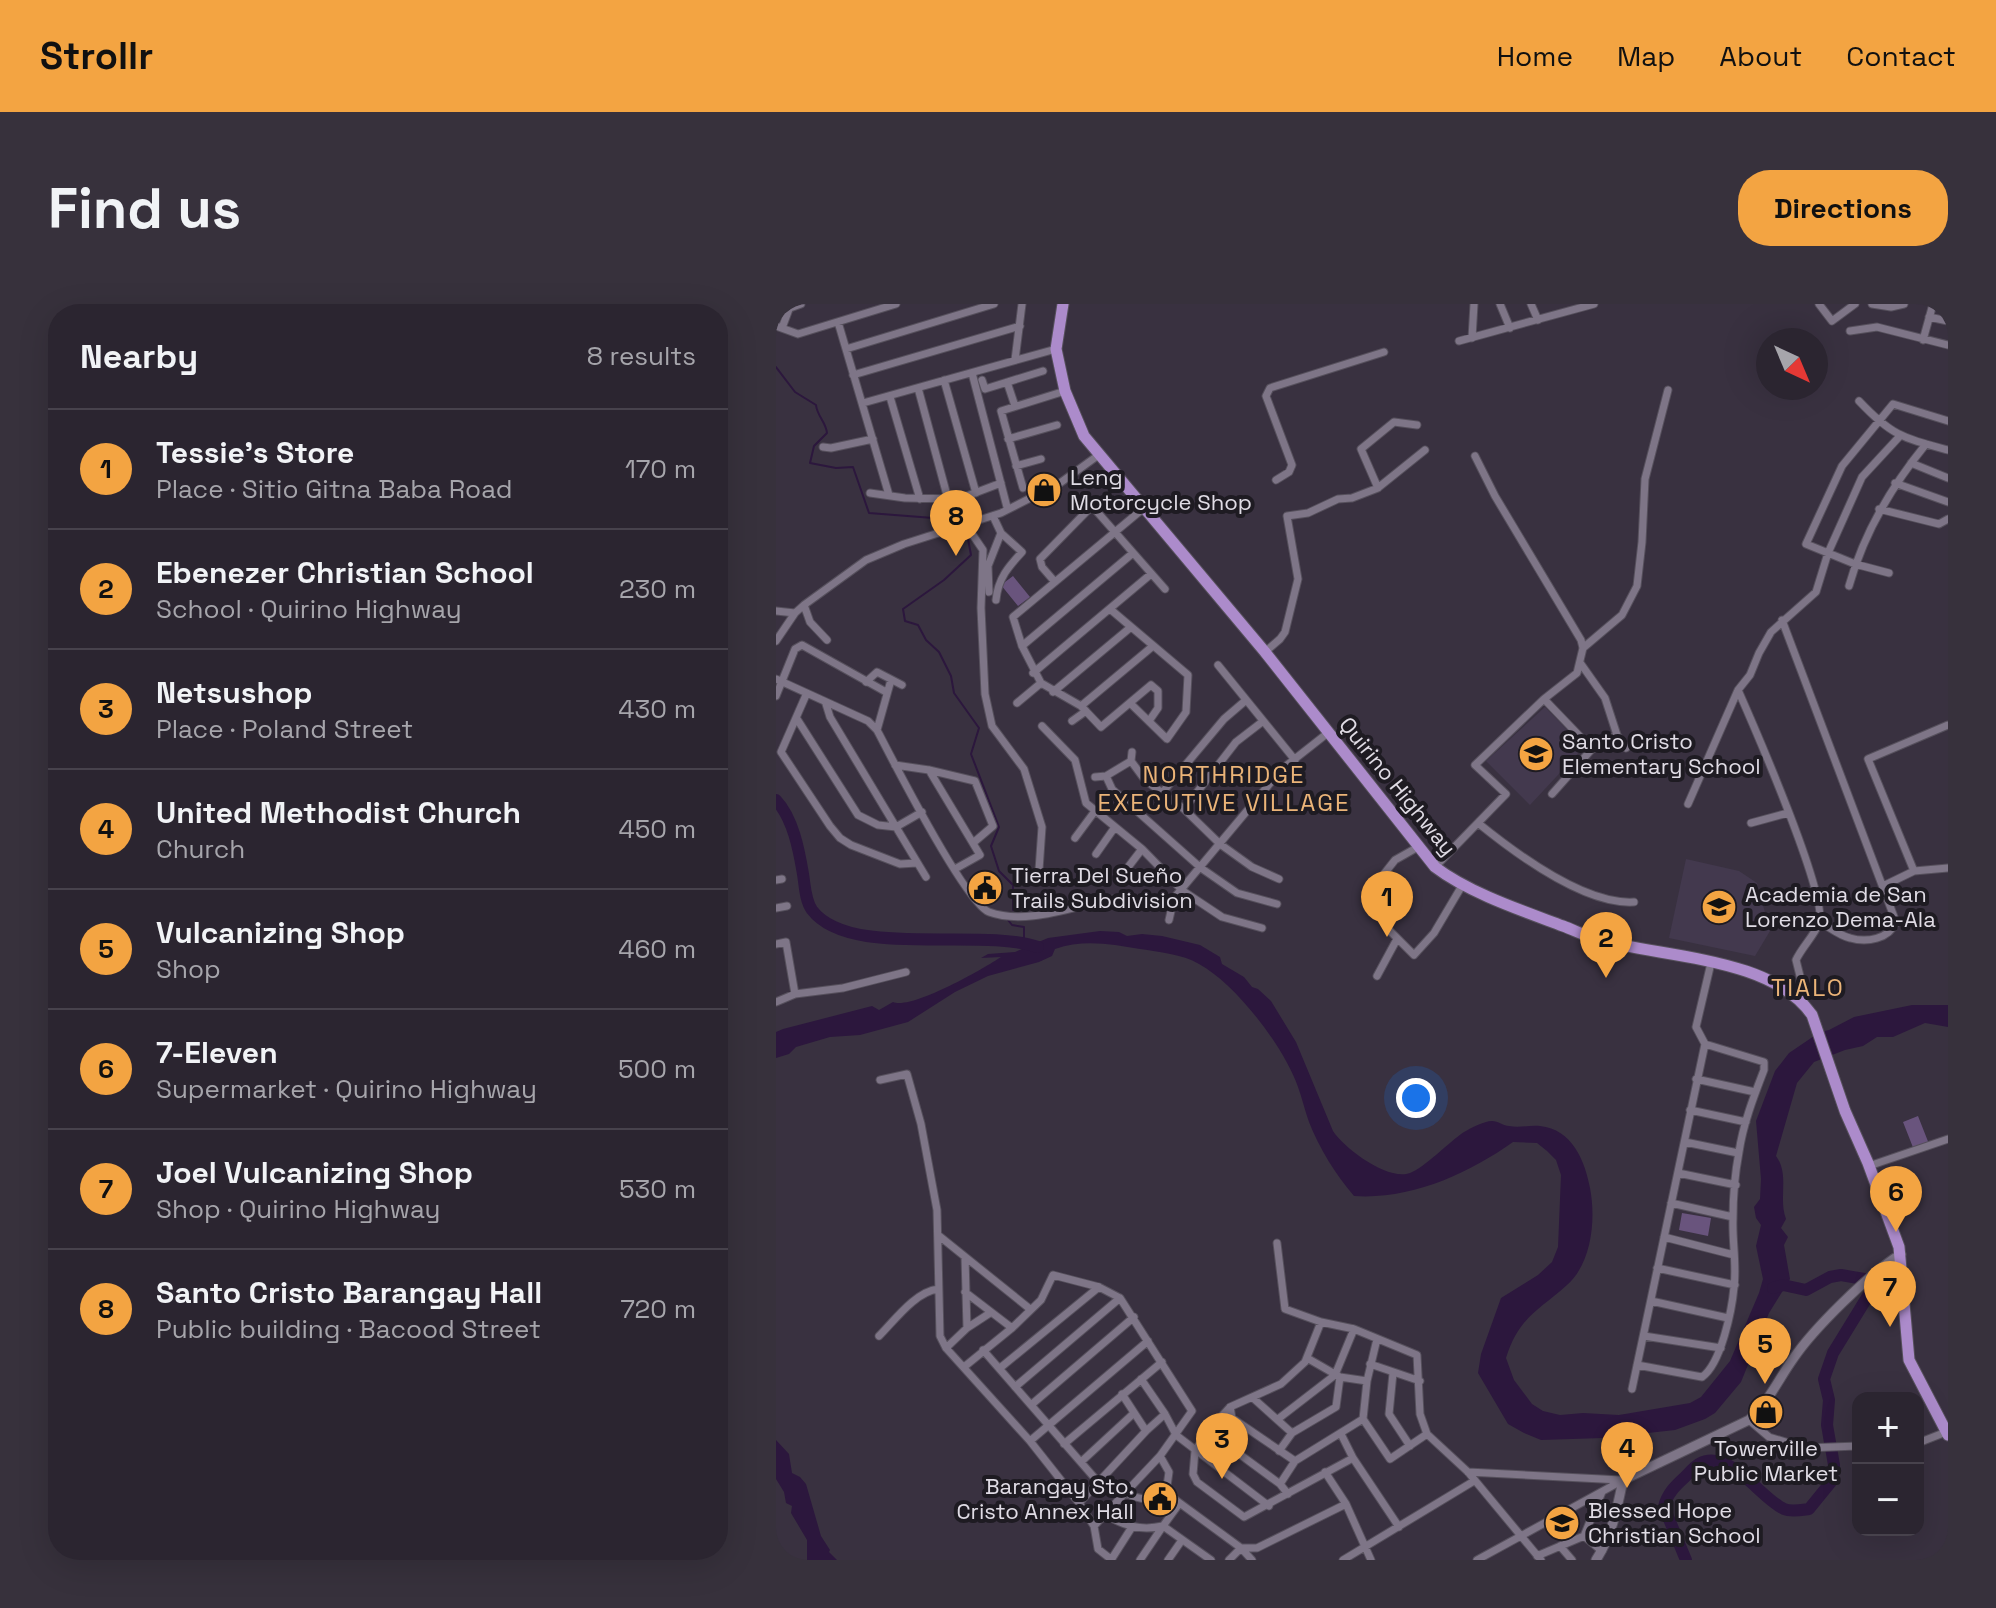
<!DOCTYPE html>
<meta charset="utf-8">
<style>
:root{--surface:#2b2530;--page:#37313c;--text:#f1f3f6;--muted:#a6a5ab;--line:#47424c;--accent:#f3a442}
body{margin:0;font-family:"Space Grotesk",sans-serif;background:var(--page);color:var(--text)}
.controls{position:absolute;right:24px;bottom:24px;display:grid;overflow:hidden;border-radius:16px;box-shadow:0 8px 32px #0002}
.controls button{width:72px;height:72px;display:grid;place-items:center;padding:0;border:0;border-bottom:2px solid var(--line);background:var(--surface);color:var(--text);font:40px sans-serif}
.compass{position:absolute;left:980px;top:24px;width:72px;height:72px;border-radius:50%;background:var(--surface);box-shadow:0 8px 32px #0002;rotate:136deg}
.you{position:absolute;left:640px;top:794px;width:28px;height:28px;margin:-20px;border:6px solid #fff;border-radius:50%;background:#1a73e8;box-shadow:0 0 0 12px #1a73e833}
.badge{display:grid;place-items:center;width:52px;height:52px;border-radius:50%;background:var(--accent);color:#111;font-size:26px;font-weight:700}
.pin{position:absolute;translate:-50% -66px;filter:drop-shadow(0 2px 4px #0008)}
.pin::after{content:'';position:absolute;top:42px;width:28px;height:24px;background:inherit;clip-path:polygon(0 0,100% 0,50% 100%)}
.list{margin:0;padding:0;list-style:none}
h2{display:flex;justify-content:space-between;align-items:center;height:104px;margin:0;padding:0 32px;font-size:34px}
h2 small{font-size:26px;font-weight:400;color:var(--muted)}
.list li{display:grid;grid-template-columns:52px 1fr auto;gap:24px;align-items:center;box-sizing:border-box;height:120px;padding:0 32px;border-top:2px solid var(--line)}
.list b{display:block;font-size:30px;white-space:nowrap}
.list p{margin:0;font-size:26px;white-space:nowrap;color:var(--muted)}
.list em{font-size:26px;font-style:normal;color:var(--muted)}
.map{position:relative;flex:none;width:1172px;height:1256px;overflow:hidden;border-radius:32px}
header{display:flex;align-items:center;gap:48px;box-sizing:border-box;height:112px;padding:0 40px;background:var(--accent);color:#111}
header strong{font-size:38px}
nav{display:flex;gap:44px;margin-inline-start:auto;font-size:28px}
.intro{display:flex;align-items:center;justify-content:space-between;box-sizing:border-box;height:192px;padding:0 48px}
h1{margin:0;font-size:56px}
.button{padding:20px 36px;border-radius:32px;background:var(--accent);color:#111;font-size:28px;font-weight:700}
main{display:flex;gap:48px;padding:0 48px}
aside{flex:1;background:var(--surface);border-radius:32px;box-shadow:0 8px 32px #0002}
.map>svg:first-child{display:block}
.built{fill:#43394e}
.green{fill:#69547d}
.water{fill:#2c173d}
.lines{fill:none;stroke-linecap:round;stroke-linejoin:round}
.stream{stroke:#2c173d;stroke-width:2}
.river{stroke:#2c173d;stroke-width:12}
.minor-casing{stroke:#56505c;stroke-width:9}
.tertiary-casing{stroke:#56505c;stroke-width:11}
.primary-casing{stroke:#56505c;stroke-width:13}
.minor{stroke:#7e7587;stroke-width:7}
.tertiary{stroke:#7e7587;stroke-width:9}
.primary{stroke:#ac8bcb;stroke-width:11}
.labels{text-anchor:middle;stroke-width:8;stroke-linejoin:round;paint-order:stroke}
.poi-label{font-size:22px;fill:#e0dce5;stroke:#1e1b22;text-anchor:start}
.street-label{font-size:22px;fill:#e0dce5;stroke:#1e1b22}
.neighbourhood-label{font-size:24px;letter-spacing:2px;fill:#ebb478;stroke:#1e1b22}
</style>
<header>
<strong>Strollr</strong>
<nav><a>Home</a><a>Map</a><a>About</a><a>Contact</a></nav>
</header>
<div class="intro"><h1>Find us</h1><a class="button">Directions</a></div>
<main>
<aside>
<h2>Nearby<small>8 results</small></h2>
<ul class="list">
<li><span class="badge">1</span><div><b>Tessie's Store</b><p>Place · Sitio Gitna Baba Road</p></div><em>170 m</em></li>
<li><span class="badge">2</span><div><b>Ebenezer Christian School</b><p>School · Quirino Highway</p></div><em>230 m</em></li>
<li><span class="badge">3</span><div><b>Netsushop</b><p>Place · Poland Street</p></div><em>430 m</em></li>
<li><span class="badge">4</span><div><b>United Methodist Church</b><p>Church</p></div><em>450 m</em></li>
<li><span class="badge">5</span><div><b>Vulcanizing Shop</b><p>Shop</p></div><em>460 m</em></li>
<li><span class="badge">6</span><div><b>7-Eleven</b><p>Supermarket · Quirino Highway</p></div><em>500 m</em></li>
<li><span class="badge">7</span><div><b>Joel Vulcanizing Shop</b><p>Shop · Quirino Highway</p></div><em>530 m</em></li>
<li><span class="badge">8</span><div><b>Santo Cristo Barangay Hall</b><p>Public building · Bacood Street</p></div><em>720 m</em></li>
</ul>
</aside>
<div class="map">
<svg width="1172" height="1256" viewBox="0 0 1172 1256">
<rect width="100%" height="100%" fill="#393140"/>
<path class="built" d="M769,403l39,40 -54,58 -44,-44z
M910,555l53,12 18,12 13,48 -15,25 -86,-18z"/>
<path class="green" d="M237,272l17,21 -12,9 -17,-21z
M1142,812l11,28 -15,6 -11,-28z
M906,909l29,5 -3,18 -29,-6z"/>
<path class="water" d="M324,627l19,1 8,4 15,-2 20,2 38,9 20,12 2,7 22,13 8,10 6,2 13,12 25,41 37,89c12,18 55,50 77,42 14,-5 39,-31 54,-41 7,-4 20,-11 28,-11 6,0 12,5 17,5 10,2 21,-1 31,0 32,3 45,35 50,62 6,31 2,75 -23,97 -29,26 -48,32 -61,73l8,22 18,24 11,7 17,4 23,-2 36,2 71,-12 11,-6 29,-36 29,-68 4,-14 -7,-33 5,-21 -5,-7 -2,-11 6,-8 1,-20 -5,-58 19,-50 14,-18 31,-21 9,-2 25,-13 58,-12h36v22l-23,-4 -32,14h-16l-14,9 -18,4 -31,12 -17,21 -21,73c14,19 2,42 10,63l-5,9 7,9 -4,8 6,34 -21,34 -28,69 -26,31 -10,6 -30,11 -72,8 -62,2 -17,-7 -16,-9 -30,-51 3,-19 20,-56 37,-23 14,-13 6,-15 3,-72 -5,-15 -9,-9 -10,-8 -24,-1c-45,32 -103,58 -159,54 -18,-21 -35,-48 -45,-74 -4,-11 -7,-24 -11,-35 -14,-40 -62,-103 -99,-123 -17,-10 -40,-12 -59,-15 -29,-5 -57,-10 -85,0l-3,7 -13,6 -51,14 -33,16 -47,30 -48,13 -30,2 -34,10 -7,7 -13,4v-26l7,-3 89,-23 7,4 14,-8c19,8 90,-33 108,-45l-20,1 7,-4 27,-2 33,-14z
M0,1136l13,14 3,19 8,4 6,7 15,52 9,14 -1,2 8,8h-30v-20l-16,-27 1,-7 -6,-3 -2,-11 -8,-13z"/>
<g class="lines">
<path class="stream" d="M0,63l19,25 21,13c1,11 10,17 11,28l-13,13 -4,17 26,5 17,-1 16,46 77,6 9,2 3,4
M186,226l6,9 3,16 -27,25 -41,29 2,12 13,4 8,15 13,12 12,24 3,17 25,35 -8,26 28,73 -8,19 8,25 14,14v25
M232,616l4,5 12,2v15"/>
<path class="river" d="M0,496c17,18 23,50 27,74 2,12 2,26 9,36 37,49 166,17 226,37
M910,1256l-22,-53c3,-13 11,-21 21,-30 4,-4 9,-10 14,-13 30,-17 62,35 85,45 7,3 17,1 25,0l22,-27 3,-17 -7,-40 2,-25 -5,-21 9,-26 38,-62 -7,-12 -23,-4 -11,2 -24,13 -23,-5 -10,3"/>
<defs>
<path id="minor" d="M724,0l10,24
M755,0l7,16
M1043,0l13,17 23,-17
M1096,0l19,3 13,-3
M14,4l11,-4
M1153,13l19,4
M62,18l51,173
M0,22l22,8 98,-30
M6,24l9,-24
M1074,27l27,-4 71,18
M696,34l2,-34
M1147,36l10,-36
M683,37l135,-37
M70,45l148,-45
M239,56l7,-56
M196,69l35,134
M77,71l167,-49
M168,76l32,113
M206,76l3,9 58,-18
M231,78l8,24
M142,84l30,111
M114,93l30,102
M1083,97c33,35 44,37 89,49
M87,99l193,-54
M232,135l49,-14
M47,143l8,1 42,-9
M1135,159l37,15
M240,162l25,-7
M500,176l13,-8 3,-7 -26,-69 4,-8 114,-36
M1119,179l53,19
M603,183l46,-37
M247,184l-22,-77 64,-20
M94,189l35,5 54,1 42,-16
M369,203l-132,110 9,29 19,37 40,23 20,21 50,-42 7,6v17l-9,13
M1103,205l60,15 9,-5
M217,212l8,17 21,19c-13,14 -24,26 -26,48
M190,221l17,25 -2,58 4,86 7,32 32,43 18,58 -3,43
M1113,269l-34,-9 -49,-20 36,-78 51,-62 55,17
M279,278l-13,-15 -2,-8 52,-53 73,83
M1073,282c15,-54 42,-99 77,-142
M213,288l-1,-26 13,-33
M28,301l6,17 17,18
M334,305l78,66 -2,37 -19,27 -37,-36
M0,307l19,2
M1006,316l114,302c-7,17 -29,21 -46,16 -10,-2 -21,-11 -30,-16
M0,337l19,-28 9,-8 62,-45 38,-16 97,-31 59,-30 40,-29
M246,342l111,-93
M807,344l39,-33 15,-29 5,-44 3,-63 23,-89
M489,348l15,-13 5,-7 13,-53 -11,-63 21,-3 30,-14 14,-1 26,-10 -17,-39 33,-27 23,3
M805,360l24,34 12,37
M442,361l77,95
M257,369l118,-99
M0,375l92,42 9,9c15,29 89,174 112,182 38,14 87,-7 125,-13 14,-2 29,6 43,5 6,-1 12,-4 17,-6
M90,378l11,-10 25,13
M962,386l12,-15 9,-22 12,-21 45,-40 12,-39 34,-76 37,-40
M277,388l78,-65
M30,391l-25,57 49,74 10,12 11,7 49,19 17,-1
M0,392l19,-47 7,-4 84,47
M768,395l48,50 25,-14 9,13
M241,399l24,-20
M50,400l4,13 96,160
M305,402l72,-60
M21,415l61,96 20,10 18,2 26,-15
M296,417l14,-10
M266,422l33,34 11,43 56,46 41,42 39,26 40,11
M101,426l14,-50
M356,448l-1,9 14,19 39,29 36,35 32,23 27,12
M119,461l34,5 46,11 18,45 -20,17
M153,466l51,85 -25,14
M330,472l6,13 89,79 36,25 40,11
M319,473l11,-1 25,-15
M386,489l62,-74 21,-18
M776,490l40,-45
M912,500l50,-114c15,34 91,208 81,233 -5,13 -17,24 -23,37l8,32v12
M408,505l52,-67 26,-20
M702,519c37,30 107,82 156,79
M975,519l37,-10
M299,534l20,-27
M642,543l-23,13 -15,19 8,21 -13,9 15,22 24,24 20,-22 29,-49
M320,550l19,-27
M659,563l71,-73 -31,-29 69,-66 33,-26 6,-25 -2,-8 -86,-144 -20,-40
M1138,567l34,-3
M346,571l20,-26
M0,576l6,-1
M1107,582l31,-15 -46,-112 80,-34
M0,604l11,-2
M393,616l5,-22 108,-129 47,-37
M0,640l10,-2 9,52
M601,672l20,-37
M0,698l19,-8 48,-6 63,-16
M920,775l59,13
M104,776l27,-6 14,50 16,86 3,126 6,12 84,93 49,62 15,23 4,23 14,11
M914,806l56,12
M909,838l53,11
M1093,862l79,-27
M902,869l58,12
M895,899l62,14
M162,931l92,74
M888,933l70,18
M501,939l8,66 36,13
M189,953l2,71
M881,964l78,17
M189,988l47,36
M875,997l77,17
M103,1032c16,-16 36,-44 59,-47
M868,1032l77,12
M170,1044l21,-20 23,-15
M207,1046l116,133
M531,1054l33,19 27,4
M594,1060l50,17
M861,1061l65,12c19,-13 30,-67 32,-90 3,-22 -2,-46 -1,-68 0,-21 2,-46 6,-67 4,-28 15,-56 25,-82v-8l-59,-18
M188,1063l48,-39 29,-28 12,-25 46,12 21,11 72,113 -32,45 -66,70
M224,1064l99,-81
M617,1069l-4,41 21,32
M365,1075l24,35 11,21 93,71
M239,1083l105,-89
M856,1085l73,-345 -9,-17 15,-64
M346,1090l24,37
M477,1094l39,35
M255,1101l103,-88
M454,1103l2,11 63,43 68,-42 4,-38 10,-42
M502,1115l57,-44 19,-46
M587,1115l27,40 37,-25
M973,1116l20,17 36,11 53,-2
M432,1127l72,53 8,10
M565,1130l12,24 46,69
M254,1137l118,-100
M1142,1139l28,-11
M288,1140l98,-82
M503,1147l13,-18 44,-26 4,-30
M577,1154l-109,59 -47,-35 -4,-8 2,-23 13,-20 22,-24 51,-23 24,-22 16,-40 33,7 63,26 3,59 7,20 41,38 73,88
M305,1158l53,-49
M549,1168l21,32 25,56
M692,1168l153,8
M504,1180l15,-23
M350,1189c15,8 25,7 40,0l3,-21 -9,-16
M390,1189l75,55 11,12
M303,1199l67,-72 19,-17
M328,1210c20,12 37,17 59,12l16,-22
M808,1232l18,15
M784,1242l12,14
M761,1252l47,-20 18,-44
M335,1256l21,-33
M364,1256l23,-34 48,34
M392,1256l14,-20
M453,1256l12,-12h16l89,-44
M567,1256l131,-79
M701,1256l146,-80"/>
<path id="tertiary" d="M820,1256c16,-25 21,-51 27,-80l126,-60c19,-17 29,-40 44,-61 21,-31 76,-85 108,-105"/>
<path id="primary" d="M287,0l-7,45 9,42 19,45 181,216 170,215c34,26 88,44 128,59 11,4 22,10 34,13 64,19 174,17 215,76l33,96 23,52 31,84 10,113 39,75"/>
</defs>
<use href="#minor" class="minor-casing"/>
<use href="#tertiary" class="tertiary-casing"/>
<use href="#primary" class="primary-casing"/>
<use href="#minor" class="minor"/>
<use href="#tertiary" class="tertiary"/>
<use href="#primary" class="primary"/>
</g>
<defs>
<symbol id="shop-disc" viewBox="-11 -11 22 22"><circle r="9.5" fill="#f3a442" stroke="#1e1b22"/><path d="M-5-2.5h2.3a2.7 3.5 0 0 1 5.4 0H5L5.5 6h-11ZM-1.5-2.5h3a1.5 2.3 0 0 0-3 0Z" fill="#111"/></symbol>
<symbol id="school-disc" viewBox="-11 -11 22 22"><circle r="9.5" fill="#f3a442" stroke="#1e1b22"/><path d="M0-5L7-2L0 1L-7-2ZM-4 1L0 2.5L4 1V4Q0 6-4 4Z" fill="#111"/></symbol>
<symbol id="civic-disc" viewBox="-11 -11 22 22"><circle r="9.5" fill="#f3a442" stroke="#1e1b22"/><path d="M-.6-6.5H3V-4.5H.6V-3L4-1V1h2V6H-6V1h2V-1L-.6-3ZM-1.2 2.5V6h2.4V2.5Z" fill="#111"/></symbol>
</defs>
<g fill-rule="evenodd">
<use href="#shop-disc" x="248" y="166" width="40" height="40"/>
<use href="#school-disc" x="740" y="430" width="40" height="40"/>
<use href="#civic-disc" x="189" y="564" width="40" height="40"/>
<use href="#school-disc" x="923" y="583" width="40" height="40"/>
<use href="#shop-disc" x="970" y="1088" width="40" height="40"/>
<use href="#civic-disc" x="364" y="1175" width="40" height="40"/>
<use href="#school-disc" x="766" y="1199" width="40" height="40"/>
</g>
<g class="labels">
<g class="poi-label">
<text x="294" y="181">Leng<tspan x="294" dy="25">Motorcycle Shop</tspan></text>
<text x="786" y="445">Santo Cristo<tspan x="786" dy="25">Elementary School</tspan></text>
<text x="235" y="579">Tierra Del Sueño<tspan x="235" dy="25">Trails Subdivision</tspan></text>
<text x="969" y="598">Academia de San<tspan x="969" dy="25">Lorenzo Dema-Ala</tspan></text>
<text x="990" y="1152" text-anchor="middle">Towerville<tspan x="990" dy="25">Public Market</tspan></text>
<text x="358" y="1190" text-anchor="end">Barangay Sto.<tspan x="358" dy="25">Cristo Annex Hall</tspan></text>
<text x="812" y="1214">Blessed Hope<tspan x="812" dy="25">Christian School</tspan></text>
</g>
<g class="street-label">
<text transform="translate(622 482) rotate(51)" y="8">Quirino Highway</text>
</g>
<g class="neighbourhood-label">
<text x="448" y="479">NORTHRIDGE<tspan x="448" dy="28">EXECUTIVE VILLAGE</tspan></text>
<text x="1032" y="692">TIALO</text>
</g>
</g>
</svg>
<div class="controls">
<button>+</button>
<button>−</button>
</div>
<svg class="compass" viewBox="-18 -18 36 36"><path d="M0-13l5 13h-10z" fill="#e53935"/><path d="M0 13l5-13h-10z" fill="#a6a5ab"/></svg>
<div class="you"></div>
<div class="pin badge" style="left:611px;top:633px">1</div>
<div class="pin badge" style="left:830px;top:674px">2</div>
<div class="pin badge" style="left:446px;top:1175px">3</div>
<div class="pin badge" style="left:851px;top:1184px">4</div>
<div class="pin badge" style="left:989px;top:1080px">5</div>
<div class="pin badge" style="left:1120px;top:928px">6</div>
<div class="pin badge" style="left:1114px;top:1023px">7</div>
<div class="pin badge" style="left:180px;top:252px">8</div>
</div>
</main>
